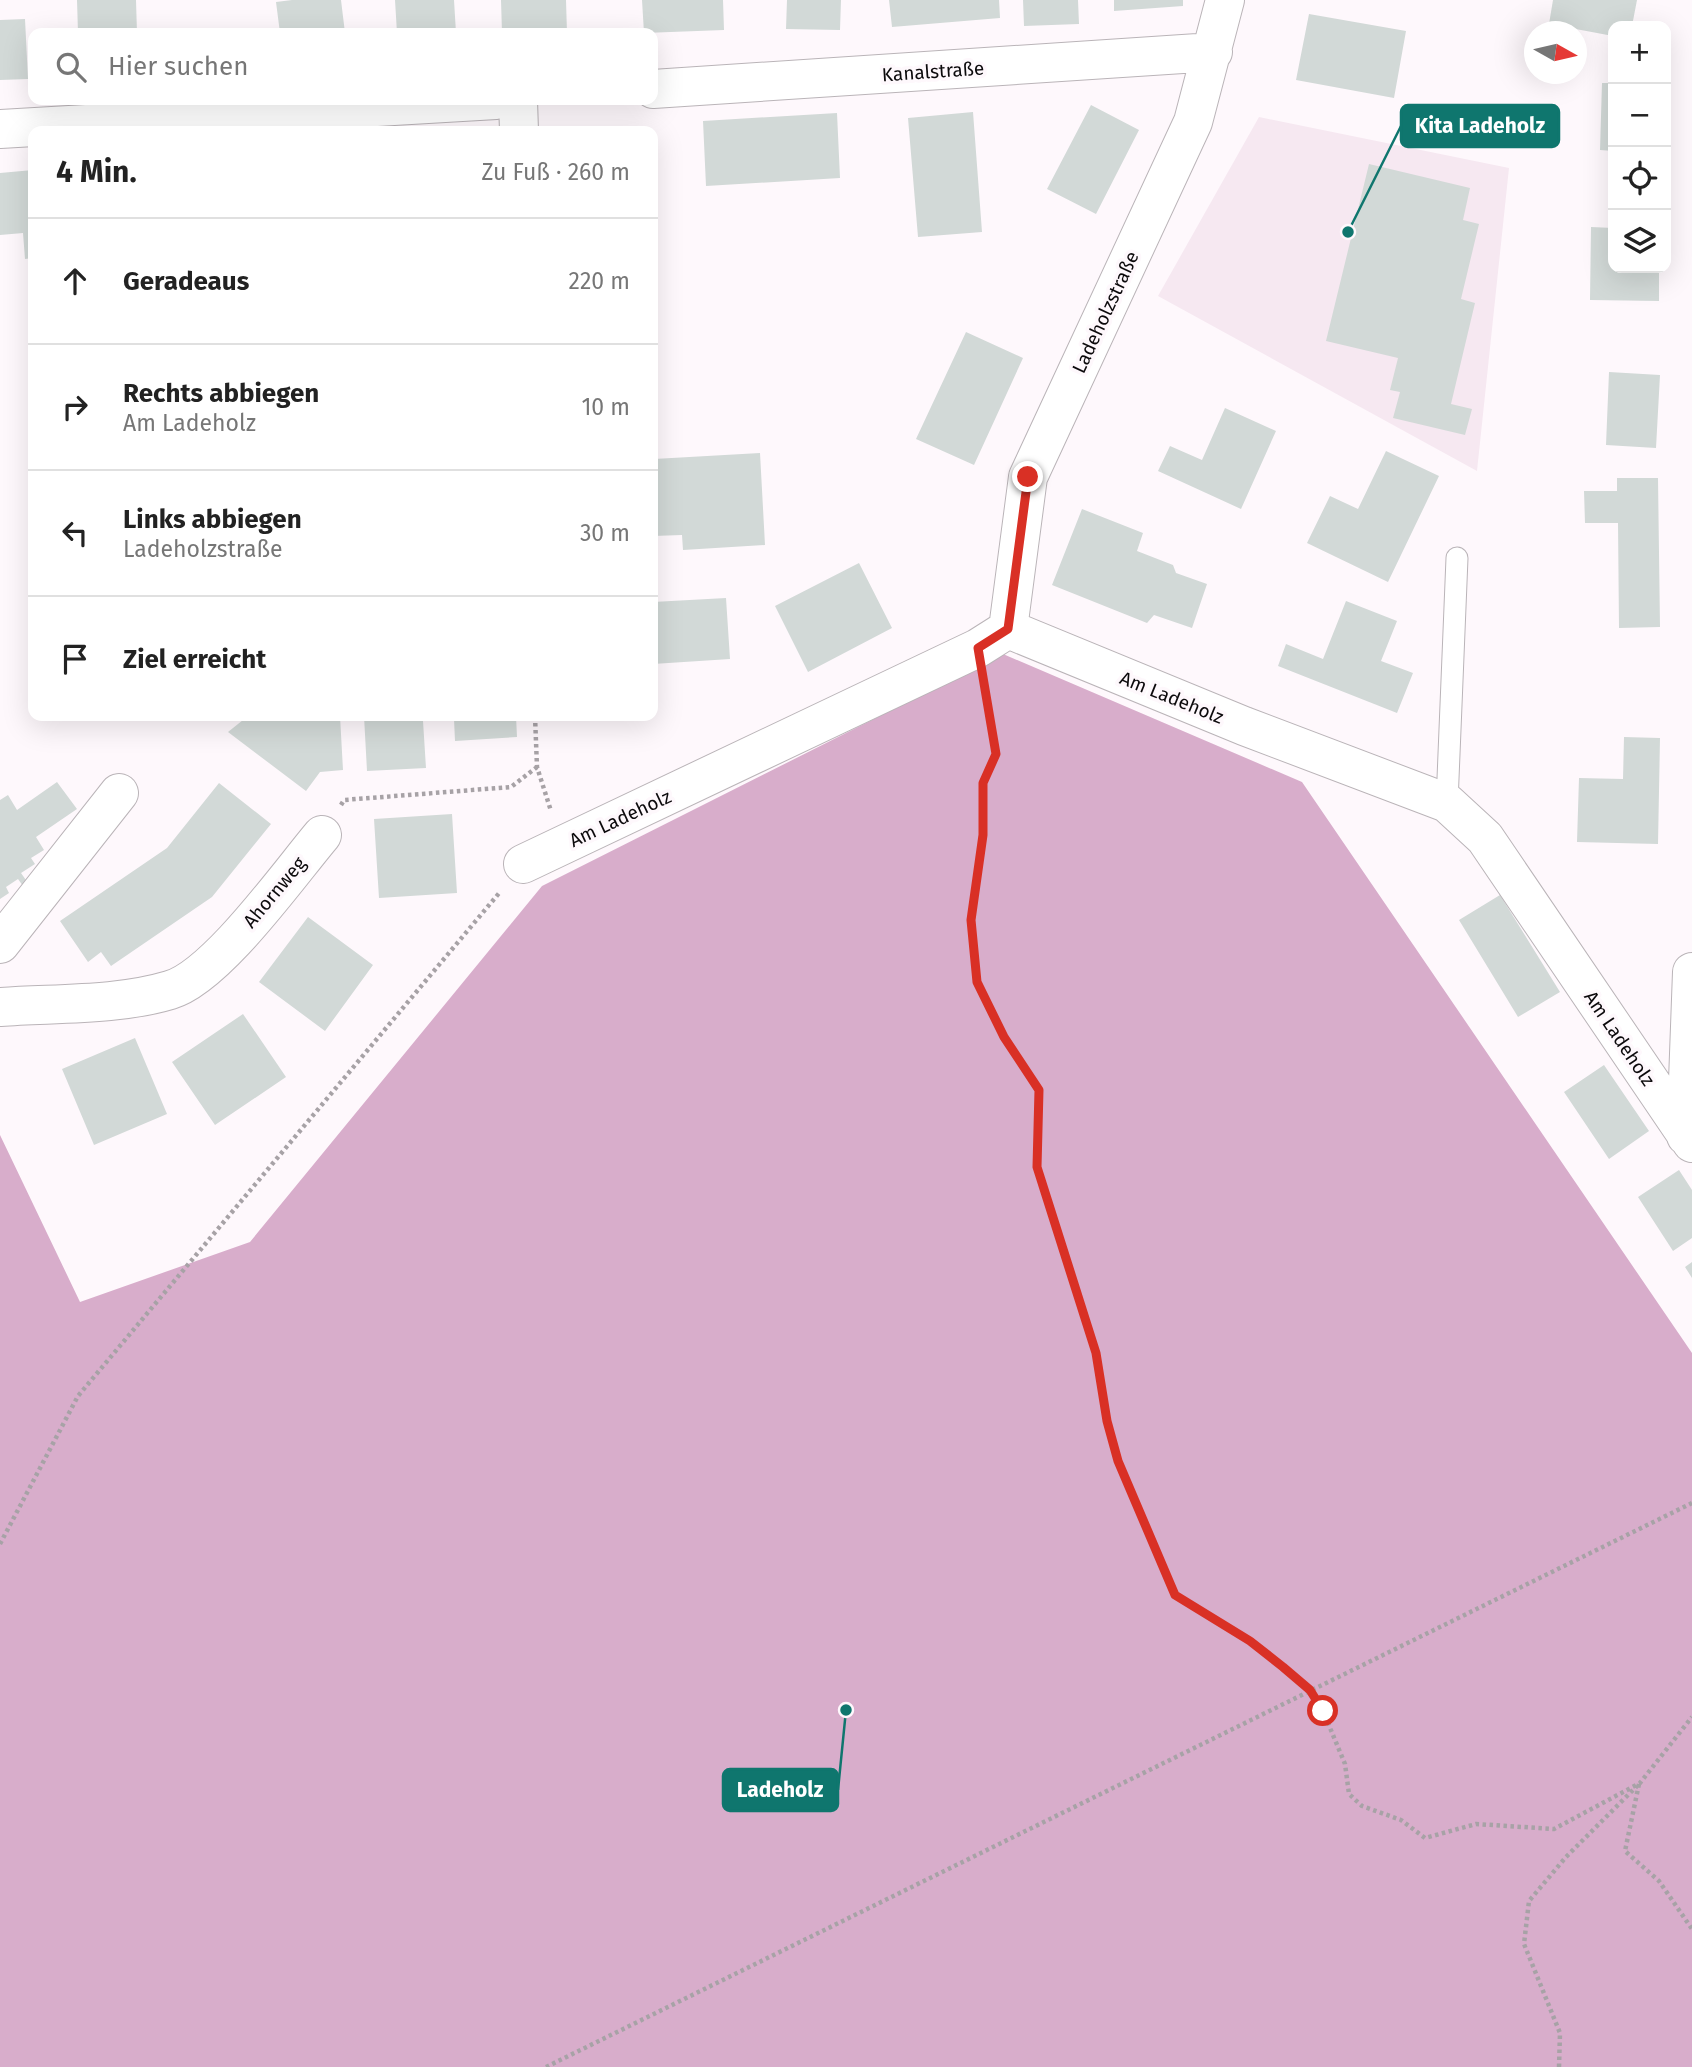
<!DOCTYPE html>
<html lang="de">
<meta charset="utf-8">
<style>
:root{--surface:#fff;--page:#f2f2f2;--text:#222;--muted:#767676;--line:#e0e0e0}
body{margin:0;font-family:"Fira Sans",sans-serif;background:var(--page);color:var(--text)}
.controls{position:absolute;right:21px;top:21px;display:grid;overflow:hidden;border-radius:14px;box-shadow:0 7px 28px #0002}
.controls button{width:63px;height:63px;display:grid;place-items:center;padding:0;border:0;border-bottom:2px solid var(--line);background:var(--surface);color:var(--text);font:35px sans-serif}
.compass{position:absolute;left:1524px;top:21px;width:63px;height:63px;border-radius:50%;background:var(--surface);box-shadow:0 7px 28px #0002;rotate:98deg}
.stop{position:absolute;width:21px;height:21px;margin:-16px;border:5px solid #d93025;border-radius:50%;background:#fff}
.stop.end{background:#d93025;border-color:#fff;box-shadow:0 2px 7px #0008}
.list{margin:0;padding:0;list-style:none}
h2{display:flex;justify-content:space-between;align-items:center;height:91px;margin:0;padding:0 28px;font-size:30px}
h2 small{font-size:23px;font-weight:400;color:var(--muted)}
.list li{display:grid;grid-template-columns:46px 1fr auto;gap:21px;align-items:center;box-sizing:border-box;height:126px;padding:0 28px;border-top:2px solid var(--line)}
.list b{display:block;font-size:26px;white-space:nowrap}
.list p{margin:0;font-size:23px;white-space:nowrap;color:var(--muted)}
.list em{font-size:23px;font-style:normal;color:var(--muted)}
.icon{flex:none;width:38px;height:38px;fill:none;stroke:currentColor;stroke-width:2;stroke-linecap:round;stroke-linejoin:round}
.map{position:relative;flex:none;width:1692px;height:2067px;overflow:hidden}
.search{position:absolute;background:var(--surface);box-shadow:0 7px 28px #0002;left:28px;top:28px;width:630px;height:77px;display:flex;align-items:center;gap:18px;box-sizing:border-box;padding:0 24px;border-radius:14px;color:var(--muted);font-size:26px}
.panel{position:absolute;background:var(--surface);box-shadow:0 7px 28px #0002;left:28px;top:126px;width:630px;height:595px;border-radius:14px}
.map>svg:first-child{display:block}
.built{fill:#f6e8f1}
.forest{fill:#d8adcb}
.building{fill:#d2d9d7}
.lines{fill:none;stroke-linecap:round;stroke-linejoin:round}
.service-casing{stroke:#bab4b8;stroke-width:23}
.minor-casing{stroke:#bab4b8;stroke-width:40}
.path{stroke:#a7a2a6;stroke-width:4.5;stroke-dasharray:3.5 3.5;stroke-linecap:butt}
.service{stroke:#fff;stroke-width:21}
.minor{stroke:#fff;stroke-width:38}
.route{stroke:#d93025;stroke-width:9}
.labels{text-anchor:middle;stroke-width:7;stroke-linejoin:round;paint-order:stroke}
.street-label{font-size:19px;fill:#0c0a0c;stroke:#fef8fc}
.leader{fill:none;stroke:#0f766e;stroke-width:2.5}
.callout-dot{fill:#0f766e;stroke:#fef8fc;stroke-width:2.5}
.callout{fill:#0f766e;stroke:#0f766e;stroke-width:2.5}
.callout-label{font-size:21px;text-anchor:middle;font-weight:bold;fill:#fff}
</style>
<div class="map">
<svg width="1692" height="2067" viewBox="0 0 1692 2067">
<rect width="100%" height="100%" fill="#fef8fc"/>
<path class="built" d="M1259,117l250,51 -32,303 -319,-175z"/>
<path class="forest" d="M1003,654l299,128 390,571v714h-1692v-932l80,167 170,-60 292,-356z"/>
<path class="building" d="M77,0h59l1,33h-59z
M292,0h49l4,33h-65l-4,-31z
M395,0h59l2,33h-59z
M501,0h65l1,33h-65z
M642,0h81l1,30 -80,3z
M787,0h54l-1,30 -54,-1z
M889,0h110l1,18 -108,9z
M1023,0h55l1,24 -55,2z
M1114,0h69v6l-69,5z
M1553,0h84l-5,26h-19v10l-64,-12z
M1309,14l97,17 -12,67 -98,-18z
M25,19l3,60 -28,1v-60z
M1602,83h11v68l-13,-1z
M1091,105l48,25 -43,84 -49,-25z
M973,112l9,120 -64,5 -10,-119z
M837,113l3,65 -134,8 -3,-65z
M1369,164l101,24 -7,32 16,4 -18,75 14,4 -24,101 21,5 -7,26 -72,-17 7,-26 -10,-2 8,-32 -72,-17z
M33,170v88l-8,1 -2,-26 -23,2v-62z
M1591,227l22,1v40h46v33l-69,-1z
M966,332l57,26 -49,107 -58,-26z
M1609,372l51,3 -4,73 -50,-3z
M657,395l1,34h-5v-33z
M1225,408l51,23 -35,78 -83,-38 12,-25 32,14z
M1386,451l53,25 -51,106 -81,-39 23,-47 28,13z
M760,453l5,92 -82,5 -1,-15 -29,1v-36h4l-3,-41z
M1617,478h41l2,149 -41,1 -1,-105h-33l-1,-32h33z
M1082,509l61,24 -6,18 36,14 3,8 31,11 -15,44 -38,-13 -7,8 -95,-38z
M859,563l33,65 -84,44 -33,-66z
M726,598l4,61 -77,5v-62z
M1346,601l51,20 -16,40 32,12 -16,40 -119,-47 8,-22 37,15z
M248,716h92l3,54 -23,2 -14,19 -78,-59z
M364,716h152l1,21 -62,4 -1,-22 -31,2 3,47 -59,3z
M1624,737l36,1 -2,106 -81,-2 2,-64 44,1z
M57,782l20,27 -41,28 8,13 -13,8 4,6 -14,9 7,10 -5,3 -5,-7 -12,8 3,6 -9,6v-99l8,-5 9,15z
M219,783l52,41 -59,73 -101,69 -10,-14 -13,10 -28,-41 107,-73z
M452,814l5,79 -78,5 -5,-79z
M1500,895l60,97 -42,25 -59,-97z
M308,917l65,48 -48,66 -66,-49z
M243,1014l43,63 -71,48 -43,-63z
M135,1038l32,76 -73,31 -32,-76z
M1604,1065l45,66 -40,28 -45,-67z
M1679,1170l13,20v48l-19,13 -35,-54z
M1692,1262v16l-7,-11z"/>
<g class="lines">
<defs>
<path id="service" d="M1447,803l10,-245"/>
<path id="minor" d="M653,89l560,-37
M518,100l1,31
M0,129l496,-29
M1008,629l20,-152 165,-355 32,-122
M523,864l455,-216 30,-19 236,97 203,77 38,35 207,305
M0,944l119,-151
M0,1007c55,-4 117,-1 170,-17 46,-13 119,-116 152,-155
M1686,1136l6,-164"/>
</defs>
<use href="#service" class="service-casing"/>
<use href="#minor" class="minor-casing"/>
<path class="path" d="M985,687l11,67 -13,29v52l-12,85 6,62 28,55 34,53 -2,77 59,186 11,68 11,40 57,134 75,46 60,49 13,21 22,53 4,30 13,12 39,14 24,18 51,-14 78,5 86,-46 52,-66
M535,716l2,51 14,44
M341,805l3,-5 167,-13 26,-20
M0,1544l78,-148 422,-504
M1639,1784l-14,67 34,30 33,48
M546,2067l1146,-564
M1559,2067l1,-34 -36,-89 5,-43 37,-44 71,-71"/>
<use href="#service" class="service"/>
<use href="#minor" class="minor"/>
</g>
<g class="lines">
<path class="route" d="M1028,477l-20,152 -30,19 18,106 -13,29v52l-12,85 6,62 27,55 35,53 -2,77 59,186 11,68 11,40 57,134 75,46 33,26 27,23 13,21"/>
</g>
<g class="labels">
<g class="street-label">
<text transform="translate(933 71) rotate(-4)" y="7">Kanalstraße</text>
<text transform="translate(1105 312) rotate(-65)" y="7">Ladeholzstraße</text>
<text transform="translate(1172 697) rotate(22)" y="7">Am Ladeholz</text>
<text transform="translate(620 818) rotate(-25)" y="7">Am Ladeholz</text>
<text transform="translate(274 892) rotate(-50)" y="7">Ahornweg</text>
<text transform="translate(1620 1038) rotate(56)" y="7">Am Ladeholz</text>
</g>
</g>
<path class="leader" d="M1348 232L1401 126M846 1710L838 1790"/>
<g class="callout-dot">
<circle cx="1348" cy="232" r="7"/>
<circle cx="846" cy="1710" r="7"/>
</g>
<g class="callout">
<rect x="1401" y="105" width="158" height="42" rx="7"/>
<rect x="723" y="1769" width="115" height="42" rx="7"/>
</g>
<g class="callout-label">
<text x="1480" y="133">Kita Ladeholz</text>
<text x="780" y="1797">Ladeholz</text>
</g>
</svg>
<div class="controls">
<button>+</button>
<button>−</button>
<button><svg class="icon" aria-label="locate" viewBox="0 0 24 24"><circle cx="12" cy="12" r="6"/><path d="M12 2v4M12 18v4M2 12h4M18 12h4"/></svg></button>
<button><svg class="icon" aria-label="layers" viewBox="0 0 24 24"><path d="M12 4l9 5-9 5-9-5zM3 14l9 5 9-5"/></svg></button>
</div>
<svg class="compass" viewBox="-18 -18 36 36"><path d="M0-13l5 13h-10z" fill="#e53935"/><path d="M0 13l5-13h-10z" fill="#767676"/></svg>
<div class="stop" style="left:1323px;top:1711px"></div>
<div class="stop end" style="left:1028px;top:477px"></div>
<div class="search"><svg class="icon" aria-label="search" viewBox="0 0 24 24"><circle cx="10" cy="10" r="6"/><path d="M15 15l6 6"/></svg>Hier suchen</div>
<section class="panel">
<h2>4 Min.<small>Zu Fuß · 260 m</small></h2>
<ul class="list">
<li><svg class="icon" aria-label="ahead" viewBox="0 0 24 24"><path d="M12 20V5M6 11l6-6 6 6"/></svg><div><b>Geradeaus</b></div><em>220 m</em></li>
<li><svg class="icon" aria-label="right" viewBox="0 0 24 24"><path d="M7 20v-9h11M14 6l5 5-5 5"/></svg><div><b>Rechts abbiegen</b><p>Am Ladeholz</p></div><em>10 m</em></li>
<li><svg class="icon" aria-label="left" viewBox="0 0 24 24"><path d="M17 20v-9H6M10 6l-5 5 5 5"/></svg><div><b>Links abbiegen</b><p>Ladeholzstraße</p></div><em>30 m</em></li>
<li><svg class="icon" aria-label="arrive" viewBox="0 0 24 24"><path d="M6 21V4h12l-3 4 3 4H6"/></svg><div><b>Ziel erreicht</b></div></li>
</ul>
</section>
</div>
